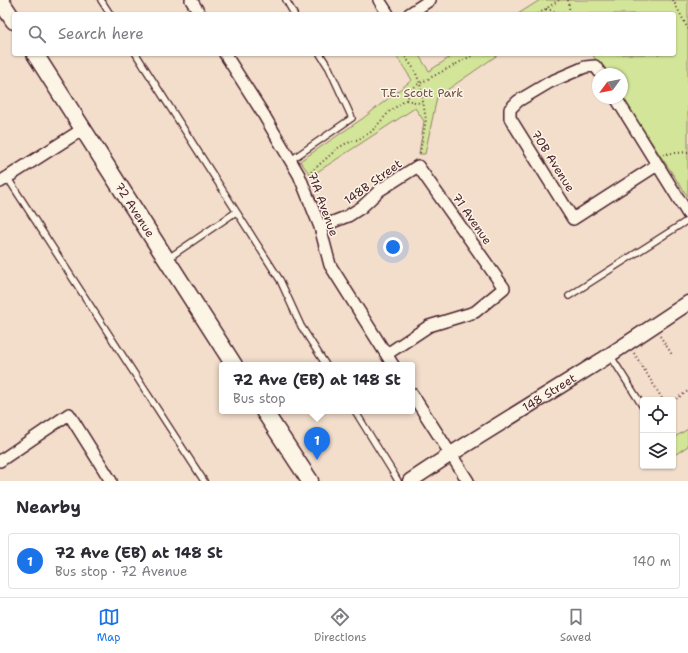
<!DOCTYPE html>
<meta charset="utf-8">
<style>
:root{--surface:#fff;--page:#f2f2f3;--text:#2b2b33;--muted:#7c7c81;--line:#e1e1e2;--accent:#1a73e8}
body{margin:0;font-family:"Shantell Sans",sans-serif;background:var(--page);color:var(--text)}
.controls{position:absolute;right:12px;bottom:12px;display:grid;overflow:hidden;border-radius:4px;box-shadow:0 1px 3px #0004}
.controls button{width:36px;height:36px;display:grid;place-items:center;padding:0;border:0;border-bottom:1px solid var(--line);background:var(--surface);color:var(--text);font:20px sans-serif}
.compass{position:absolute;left:592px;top:68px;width:36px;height:36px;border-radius:50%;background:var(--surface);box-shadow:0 1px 3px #0004;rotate:237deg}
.you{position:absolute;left:393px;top:247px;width:14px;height:14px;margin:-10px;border:3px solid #fff;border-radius:50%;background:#1a73e8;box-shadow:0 0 0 6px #1a73e833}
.badge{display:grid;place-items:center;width:26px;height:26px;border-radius:50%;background:var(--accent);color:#fff;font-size:13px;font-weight:700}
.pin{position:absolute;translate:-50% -33px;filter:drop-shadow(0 1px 2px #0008)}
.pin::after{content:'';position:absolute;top:21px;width:14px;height:12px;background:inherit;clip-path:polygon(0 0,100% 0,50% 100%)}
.popup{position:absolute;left:219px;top:362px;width:196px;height:52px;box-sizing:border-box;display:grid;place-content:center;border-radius:4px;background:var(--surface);filter:drop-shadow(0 1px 3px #0005);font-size:13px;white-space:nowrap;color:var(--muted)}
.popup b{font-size:15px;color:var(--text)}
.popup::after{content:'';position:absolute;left:50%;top:100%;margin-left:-8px;border:8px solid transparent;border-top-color:var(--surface)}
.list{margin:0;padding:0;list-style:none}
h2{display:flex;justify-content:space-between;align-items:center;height:52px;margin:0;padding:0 16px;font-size:17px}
h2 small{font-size:13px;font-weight:400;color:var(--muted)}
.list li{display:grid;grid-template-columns:26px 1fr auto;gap:12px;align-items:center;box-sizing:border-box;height:56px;margin:0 8px 8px;padding:0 8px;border:1px solid var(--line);border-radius:4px}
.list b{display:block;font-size:15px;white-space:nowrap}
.list p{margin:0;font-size:13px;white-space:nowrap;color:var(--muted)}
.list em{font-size:13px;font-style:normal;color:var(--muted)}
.icon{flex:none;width:22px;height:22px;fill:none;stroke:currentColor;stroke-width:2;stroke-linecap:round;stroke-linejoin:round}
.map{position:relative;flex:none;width:688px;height:481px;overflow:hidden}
.search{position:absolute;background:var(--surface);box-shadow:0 1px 3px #0004;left:12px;right:12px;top:12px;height:44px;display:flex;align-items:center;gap:10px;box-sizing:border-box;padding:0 14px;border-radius:4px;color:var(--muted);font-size:15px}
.sheet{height:116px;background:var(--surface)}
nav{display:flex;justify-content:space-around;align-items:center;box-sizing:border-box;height:56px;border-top:1px solid var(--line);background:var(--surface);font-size:11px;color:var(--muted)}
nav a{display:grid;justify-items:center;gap:2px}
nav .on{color:var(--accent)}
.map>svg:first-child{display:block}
.green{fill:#d3e599;stroke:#8e8262}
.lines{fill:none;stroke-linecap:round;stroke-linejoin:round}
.service-casing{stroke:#4a1f2b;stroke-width:8}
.minor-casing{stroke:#4a1f2b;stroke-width:14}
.tertiary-casing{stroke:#4a1f2b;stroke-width:17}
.secondary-casing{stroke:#4a1f2b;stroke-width:19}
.path{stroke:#4a1f2b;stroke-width:2;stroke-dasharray:1 3;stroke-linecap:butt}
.service{stroke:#fcf5e5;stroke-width:5.5}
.minor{stroke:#fcf5e5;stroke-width:11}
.tertiary{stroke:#fcf5e5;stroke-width:14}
.secondary{stroke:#fcf5e5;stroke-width:16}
.labels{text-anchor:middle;stroke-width:3;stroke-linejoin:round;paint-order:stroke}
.park-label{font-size:12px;fill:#6c5046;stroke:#fcf5e5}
.street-label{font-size:12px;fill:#4a1f2b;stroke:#fcf5e5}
</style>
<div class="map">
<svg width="688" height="481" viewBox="0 0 688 481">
<rect width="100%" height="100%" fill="#f3decc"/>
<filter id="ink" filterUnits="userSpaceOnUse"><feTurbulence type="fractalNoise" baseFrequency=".025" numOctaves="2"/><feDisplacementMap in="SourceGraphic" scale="8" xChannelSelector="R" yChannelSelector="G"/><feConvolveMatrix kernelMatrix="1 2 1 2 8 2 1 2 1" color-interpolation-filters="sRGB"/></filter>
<g filter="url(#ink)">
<path class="green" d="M540,0h148v197l-66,-99v-24h-16l-14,-20h82v-40h-156z
M395,54h23l11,17 26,-17h44l-62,43 -12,57h-6l5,-33 -9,-13 -104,68 -11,-15 62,-42 50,-39z
M688,429v17l-15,10v-18z"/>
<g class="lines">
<defs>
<path id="service" d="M101,0l9,14
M286,0l8,14
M136,54l144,226 21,46 25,39
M291,160l61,-42 -23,-50 -9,-14
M7,177l197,304
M167,259l69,-47
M569,296l119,-76
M610,355l33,52
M355,411l39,63 4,7"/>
<path id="minor" d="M191,0l9,14
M379,0l9,14
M409,14l21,-14
M225,54l37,58 37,63 21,52 10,38 63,100
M601,74l-6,-8 -10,1 -35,15 -32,19 -8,8v9l63,101 84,-54
M616,98l72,116
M0,182l83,-53
M320,227l28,-11 14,-9 18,-17 38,-24 86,122 -29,24 -46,14 -42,28
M412,394l56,87
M0,461l69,-47 42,67"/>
<g id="tertiary">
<path id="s1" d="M410,481l41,-27 151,-94 86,-57"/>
</g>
<g id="secondary">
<path d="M0,0l14,21"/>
<path id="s2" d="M35,54l199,311"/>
<path d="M264,411l46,70"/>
</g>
</defs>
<use href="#service" class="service-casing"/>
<use href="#minor" class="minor-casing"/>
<use href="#tertiary" class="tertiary-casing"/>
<use href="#secondary" class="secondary-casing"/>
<path class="path" d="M568,0l2,14
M673,0l15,29
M546,9l18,5
M538,14l21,-14
M403,54l11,15 6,14 6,37 -6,33
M406,100l18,4
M663,154l25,-2
M311,172l27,-24 7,-4 14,-5 12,-7 19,-21 16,-11 9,-14 60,-32
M660,336l13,20
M634,353l29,47
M673,401l15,-10"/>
<use href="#service" class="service"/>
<use href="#minor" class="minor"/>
<use href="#tertiary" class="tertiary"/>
<use href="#secondary" class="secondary"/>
</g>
</g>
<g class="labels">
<g class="park-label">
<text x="422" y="97">T.E. Scott Park</text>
</g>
<g class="street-label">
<text transform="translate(553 161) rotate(58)" y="4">70B Avenue</text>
<text transform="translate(373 182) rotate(-36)" y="4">148B Street</text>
<text transform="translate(323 204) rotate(70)" y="4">71A Avenue</text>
<text dy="4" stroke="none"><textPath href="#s2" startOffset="185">72 Avenue</textPath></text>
<text transform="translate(472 219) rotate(55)" y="4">71 Avenue</text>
<text dy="4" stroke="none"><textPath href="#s1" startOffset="165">148 Street</textPath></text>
</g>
</g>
</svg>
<div class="controls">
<button><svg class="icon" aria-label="locate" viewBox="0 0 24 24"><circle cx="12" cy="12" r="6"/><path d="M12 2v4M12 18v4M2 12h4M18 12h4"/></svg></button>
<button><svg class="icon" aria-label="layers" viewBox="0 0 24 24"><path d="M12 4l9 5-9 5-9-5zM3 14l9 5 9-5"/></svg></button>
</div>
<svg class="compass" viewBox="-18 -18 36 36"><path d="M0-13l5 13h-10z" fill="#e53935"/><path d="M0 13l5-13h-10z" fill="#7c7c81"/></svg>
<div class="you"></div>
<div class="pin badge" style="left:317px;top:460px">1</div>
<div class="popup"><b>72 Ave (EB) at 148 St</b>Bus stop</div>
<div class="search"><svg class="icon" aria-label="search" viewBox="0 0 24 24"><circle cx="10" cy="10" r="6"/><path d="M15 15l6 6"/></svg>Search here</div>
</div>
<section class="sheet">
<h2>Nearby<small></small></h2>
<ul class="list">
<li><span class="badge">1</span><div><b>72 Ave (EB) at 148 St</b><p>Bus stop · 72 Avenue</p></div><em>140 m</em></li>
</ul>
</section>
<nav>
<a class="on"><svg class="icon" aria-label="map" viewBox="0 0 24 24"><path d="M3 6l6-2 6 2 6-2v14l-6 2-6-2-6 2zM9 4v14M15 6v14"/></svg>Map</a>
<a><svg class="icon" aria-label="directions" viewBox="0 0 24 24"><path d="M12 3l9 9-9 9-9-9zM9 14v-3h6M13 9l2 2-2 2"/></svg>Directions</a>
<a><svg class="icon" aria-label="saved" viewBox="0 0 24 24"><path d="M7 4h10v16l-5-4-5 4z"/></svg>Saved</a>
</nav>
